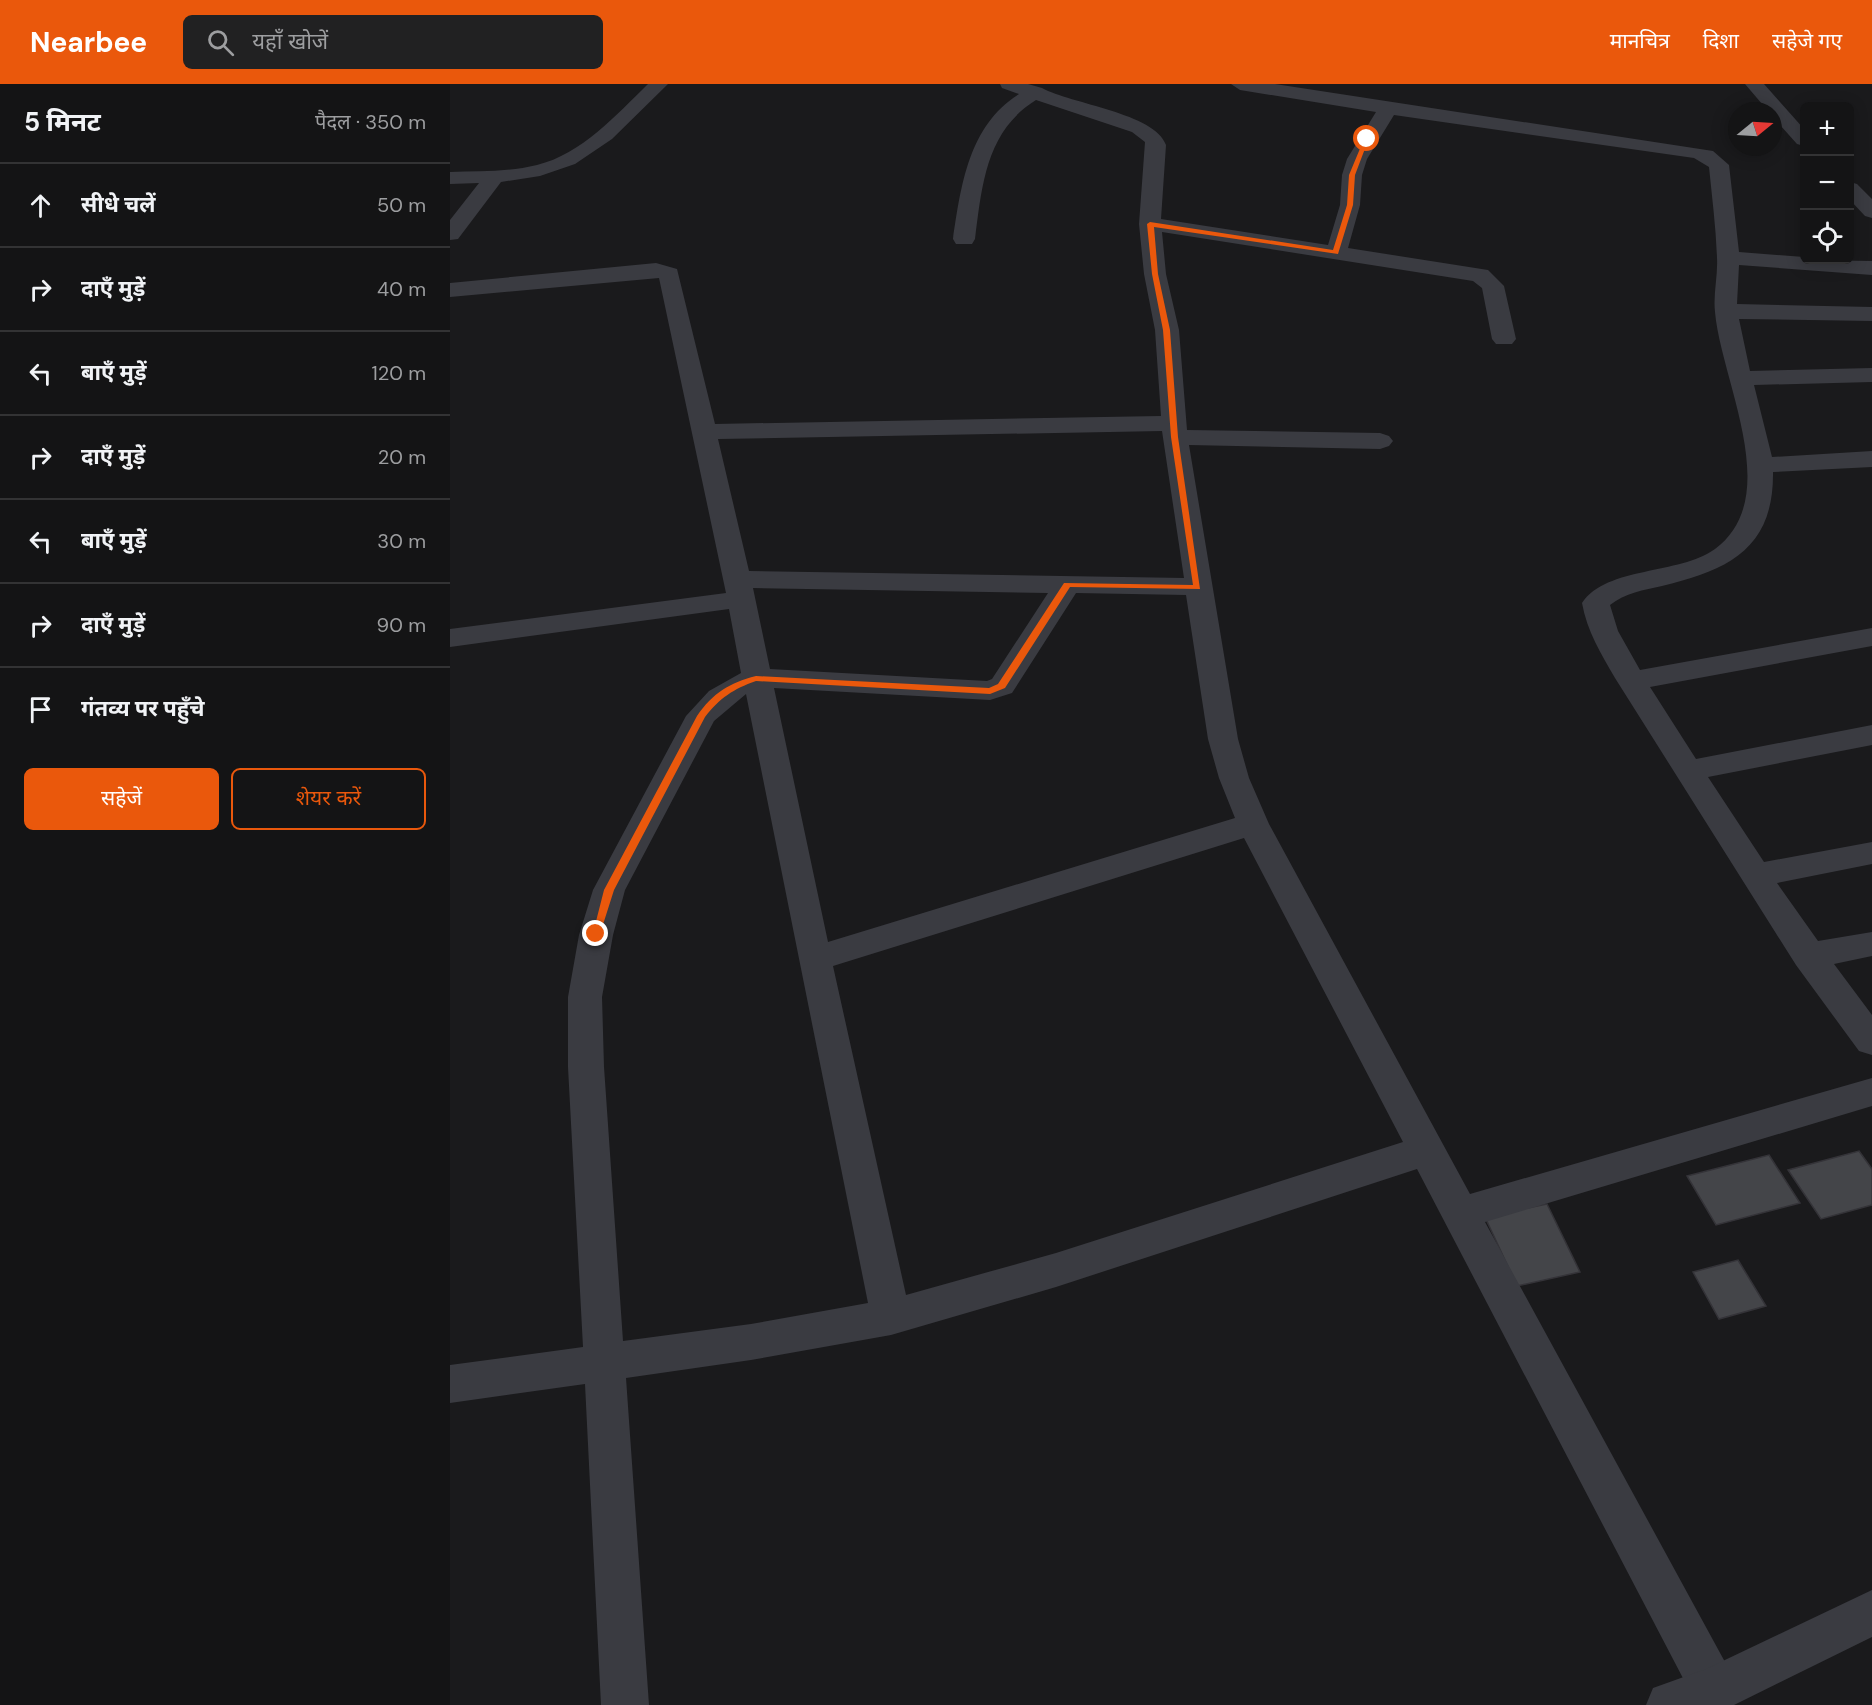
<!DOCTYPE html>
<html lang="hi">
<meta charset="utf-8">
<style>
:root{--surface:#141415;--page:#212122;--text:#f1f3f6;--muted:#9d9ea0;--line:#333334;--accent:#ea580c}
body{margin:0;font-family:"DM Sans","Noto Sans Devanagari",sans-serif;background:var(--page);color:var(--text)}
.controls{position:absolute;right:18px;top:18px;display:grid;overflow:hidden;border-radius:9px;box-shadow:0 3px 15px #0003}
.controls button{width:54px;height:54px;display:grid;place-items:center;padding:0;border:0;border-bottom:2px solid var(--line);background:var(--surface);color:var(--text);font:30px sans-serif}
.compass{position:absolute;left:1278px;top:18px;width:54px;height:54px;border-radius:50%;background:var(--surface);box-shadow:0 3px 15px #0003;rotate:72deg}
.stop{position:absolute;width:18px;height:18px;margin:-14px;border:4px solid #ea580c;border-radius:50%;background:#fff}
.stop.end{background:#ea580c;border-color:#fff;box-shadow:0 2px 6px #0008}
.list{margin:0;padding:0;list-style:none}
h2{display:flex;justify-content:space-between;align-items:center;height:78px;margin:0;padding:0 24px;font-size:26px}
h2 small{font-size:20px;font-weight:400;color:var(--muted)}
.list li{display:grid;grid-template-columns:39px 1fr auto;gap:18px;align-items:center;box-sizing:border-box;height:84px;padding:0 24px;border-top:2px solid var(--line)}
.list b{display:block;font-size:22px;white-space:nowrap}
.list em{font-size:20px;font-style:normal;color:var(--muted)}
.actions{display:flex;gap:12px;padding:18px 24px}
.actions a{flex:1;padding:14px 0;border:2px solid var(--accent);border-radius:9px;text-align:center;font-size:21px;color:var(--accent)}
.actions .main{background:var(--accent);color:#fff}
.icon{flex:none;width:33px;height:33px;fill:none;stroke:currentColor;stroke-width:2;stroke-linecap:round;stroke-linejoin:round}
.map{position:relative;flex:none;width:1422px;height:1621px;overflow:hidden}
header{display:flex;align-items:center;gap:36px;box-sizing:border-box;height:84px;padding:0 30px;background:var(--accent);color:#fff}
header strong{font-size:28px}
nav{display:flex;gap:33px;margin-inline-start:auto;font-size:21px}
.search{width:420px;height:54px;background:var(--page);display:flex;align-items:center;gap:15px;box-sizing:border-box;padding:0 21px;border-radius:9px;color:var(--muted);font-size:22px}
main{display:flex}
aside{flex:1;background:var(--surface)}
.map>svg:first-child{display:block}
.building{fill:#444549;stroke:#343338;stroke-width:1.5}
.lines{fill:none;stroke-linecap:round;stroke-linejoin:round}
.minor{fill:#3a3b41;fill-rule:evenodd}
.tertiary{fill:#3a3b41;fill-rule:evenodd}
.route{fill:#ea580c}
</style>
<header>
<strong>Nearbee</strong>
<div class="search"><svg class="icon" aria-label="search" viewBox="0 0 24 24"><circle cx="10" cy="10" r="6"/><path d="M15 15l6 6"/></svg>यहाँ खोजें</div>
<nav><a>मानचित्र</a><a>दिशा</a><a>सहेजे गए</a></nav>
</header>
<main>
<aside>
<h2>5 मिनट<small>पैदल · 350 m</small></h2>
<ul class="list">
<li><svg class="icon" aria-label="ahead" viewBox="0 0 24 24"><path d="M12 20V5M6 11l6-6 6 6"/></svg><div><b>सीधे चलें</b></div><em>50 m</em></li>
<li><svg class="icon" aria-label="right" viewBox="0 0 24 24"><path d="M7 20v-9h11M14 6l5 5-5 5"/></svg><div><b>दाएँ मुड़ें</b></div><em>40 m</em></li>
<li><svg class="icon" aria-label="left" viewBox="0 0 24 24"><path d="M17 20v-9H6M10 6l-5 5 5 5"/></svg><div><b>बाएँ मुड़ें</b></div><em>120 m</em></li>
<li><svg class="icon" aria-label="right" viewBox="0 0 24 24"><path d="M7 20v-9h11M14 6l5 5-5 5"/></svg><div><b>दाएँ मुड़ें</b></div><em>20 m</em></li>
<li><svg class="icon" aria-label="left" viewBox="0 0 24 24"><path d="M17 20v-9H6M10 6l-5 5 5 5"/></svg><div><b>बाएँ मुड़ें</b></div><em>30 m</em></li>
<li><svg class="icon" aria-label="right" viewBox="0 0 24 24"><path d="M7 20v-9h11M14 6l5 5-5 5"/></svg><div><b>दाएँ मुड़ें</b></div><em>90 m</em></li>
<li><svg class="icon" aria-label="arrive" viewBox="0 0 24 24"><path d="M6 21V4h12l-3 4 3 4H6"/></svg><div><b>गंतव्य पर पहुँचे</b></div></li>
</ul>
<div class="actions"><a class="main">सहेजें</a><a>शेयर करें</a></div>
</aside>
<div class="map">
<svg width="1422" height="1621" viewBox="0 0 1422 1621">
<rect width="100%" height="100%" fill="#1a1a1c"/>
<path class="building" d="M1409,1067l13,18v36l-51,14 -33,-49z
M1319,1071l31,48 -84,22 -29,-49z
M1097,1120l33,68 -63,14 -32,-69z
M1288,1176l28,46 -47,13 -26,-47z"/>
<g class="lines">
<path class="minor" d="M198,0h20l-56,55 -37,25 -35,12 -39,6 -43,57 -8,1v-20l29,-37 -29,1v-12c29,-1 59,0 87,-7 45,-11 79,-50 111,-81z
M550,0h28l14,4c29,16 113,25 124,57l-5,74 167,26 12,-40 2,-30 5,-16 29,-47 -136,-22 -9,-6h44l438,67 16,14 10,87 65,5v3l68,1v14l-133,-10 -2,39 135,3v14l-133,-2 11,52 122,-3v14l-118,3 18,72 100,-6v16l-99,5c1,77 -45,98 -111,114 -18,4 -37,7 -52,19l8,26 22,39 232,-42v18l-222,41 46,72 176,-34v20l-164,32 56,85 108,-20v22l-95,19 41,58 54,-9v24l-38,8 38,51v40l-13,-4 -63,-86 -181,-287c-14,-24 -28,-47 -33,-75 25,-37 97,-28 133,-54 70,-52 6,-168 0,-237 -2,-18 3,-36 2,-54 -1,-30 -5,-61 -8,-91l-15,-9 -300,-43 -27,44 -5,16 -2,30 -12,43 140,22 16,16 12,53 -4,5h-16l-4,-5 -10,-51 -9,-7 -311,-49 4,42 13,56 8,100 193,3 9,3 4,5 -4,5 -9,3 -191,-4 49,294 11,39 20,46 201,370 402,-116v28l-387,116 246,451 6,17 -6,15h-34l-280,-536 -361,118 -165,48 -140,25 -125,18 23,327h-48l-16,-321 -135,19v-38l133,-18 -15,-280v-70l11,-62 14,-45 93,-174 23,-25 32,-18 -12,-64 -279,38v-18l276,-36 -67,-315 -209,19v-14l206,-20 21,6 38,155 446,-8 -6,-86 -11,-56 -5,-50 6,-82 -13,-10 -96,-32c-50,31 -54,85 -61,139l-3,5h-16l-3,-5c8,-54 16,-114 66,-145l-17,-6zM712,347l22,147 -435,-7 -31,-132zM303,504l295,5 -56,86 -5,2 -217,-12zM626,509l110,2 22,144 11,39 16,40 -407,124 -54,-254 216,12 22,-7zM296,610l122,609 -117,21 -128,17 -19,-274 -2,-70 11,-62 12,-45 89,-169zM794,754l159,304 -347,111 -150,42 -73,-329z"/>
<path class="tertiary" d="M1295,0h19l40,45v17l-7,-2 -24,-27v-6h-5z
M1400,98l7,2 15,15v19l-7,-2 -15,-16z
M1422,1506v47l-138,68h-88l7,-17 53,-19z"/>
</g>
<path class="route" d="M919,54l-14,37 -2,30 -15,49 -184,-27 4,47 12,56 8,107 22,152 -130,-2 -65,101 -15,6 -234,-13c-23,8 -36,17 -51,36l-91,173 -14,44 -8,3 12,-47 93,-174c16,-23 32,-33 59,-40l233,12 9,-4 66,-101 129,2 -22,-148 -8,-107 -11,-56 -5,-50 3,-2 183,28 14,-45 2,-30 15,-36z"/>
</svg>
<div class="controls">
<button>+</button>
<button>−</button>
<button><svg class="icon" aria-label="locate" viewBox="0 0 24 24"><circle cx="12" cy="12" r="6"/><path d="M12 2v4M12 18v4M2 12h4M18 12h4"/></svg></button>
</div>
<svg class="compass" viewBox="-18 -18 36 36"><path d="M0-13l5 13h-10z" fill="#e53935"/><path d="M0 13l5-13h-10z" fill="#9d9ea0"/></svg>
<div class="stop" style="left:917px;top:55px"></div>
<div class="stop end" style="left:146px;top:850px"></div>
</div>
</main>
